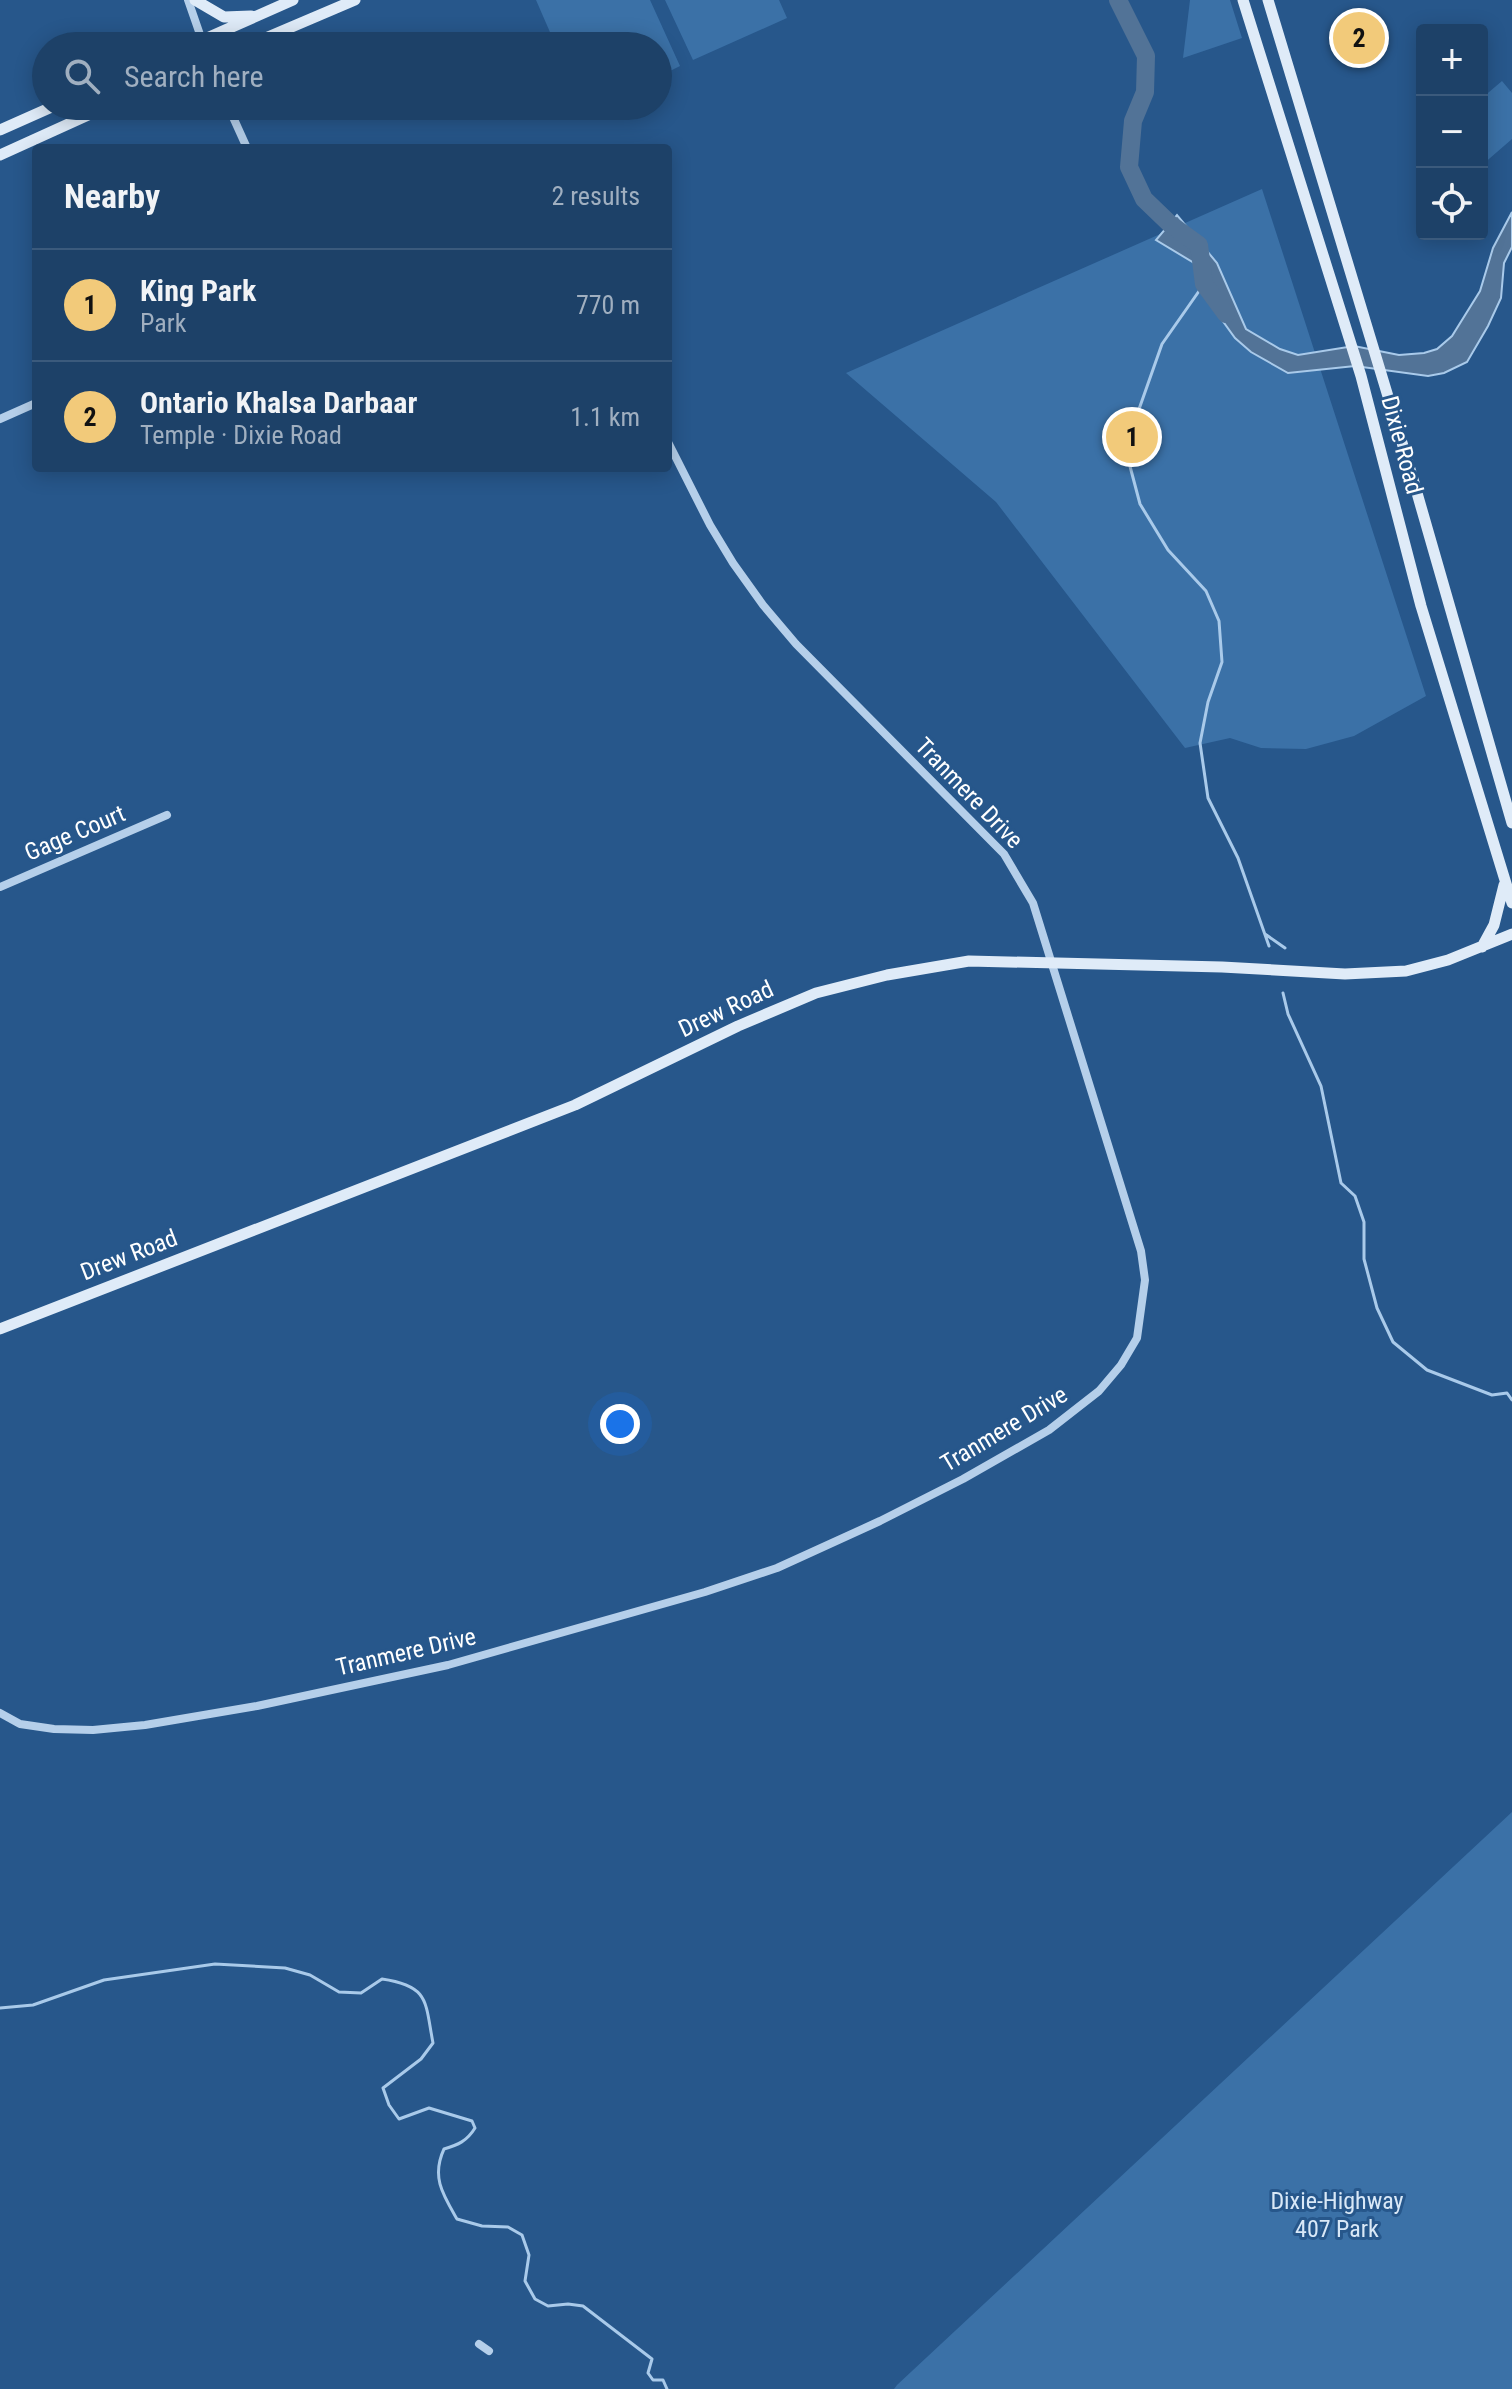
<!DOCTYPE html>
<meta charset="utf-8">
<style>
:root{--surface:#1d4168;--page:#25486e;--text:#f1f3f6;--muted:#a0afc0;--line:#3b5a7c;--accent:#f2ca7a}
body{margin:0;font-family:"Roboto Condensed",sans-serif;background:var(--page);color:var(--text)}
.controls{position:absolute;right:24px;top:24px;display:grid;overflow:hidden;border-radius:8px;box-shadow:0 4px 20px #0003}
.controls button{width:72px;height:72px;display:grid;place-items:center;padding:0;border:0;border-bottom:2px solid var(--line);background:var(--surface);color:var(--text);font:40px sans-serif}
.you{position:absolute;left:620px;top:1424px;width:28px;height:28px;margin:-20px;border:6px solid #fff;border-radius:50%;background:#1a73e8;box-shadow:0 0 0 12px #1a73e833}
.badge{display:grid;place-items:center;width:52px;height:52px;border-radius:50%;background:var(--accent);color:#111;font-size:26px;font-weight:700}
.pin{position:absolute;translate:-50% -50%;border:4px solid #fff;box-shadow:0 2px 8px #0006}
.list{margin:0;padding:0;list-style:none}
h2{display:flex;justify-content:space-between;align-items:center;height:104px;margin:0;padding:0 32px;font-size:34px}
h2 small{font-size:26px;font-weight:400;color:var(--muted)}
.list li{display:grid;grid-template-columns:52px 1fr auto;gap:24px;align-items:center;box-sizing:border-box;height:112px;padding:0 32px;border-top:2px solid var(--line)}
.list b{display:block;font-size:30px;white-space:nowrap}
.list p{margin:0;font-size:26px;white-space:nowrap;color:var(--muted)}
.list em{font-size:26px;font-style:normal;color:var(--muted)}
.icon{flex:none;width:44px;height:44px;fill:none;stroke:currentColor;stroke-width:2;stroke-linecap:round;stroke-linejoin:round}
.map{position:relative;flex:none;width:1512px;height:2389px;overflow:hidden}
.search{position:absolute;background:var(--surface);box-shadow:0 4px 20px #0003;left:32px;top:32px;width:640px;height:88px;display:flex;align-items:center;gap:20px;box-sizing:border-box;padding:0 28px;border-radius:44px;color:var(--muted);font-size:30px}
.panel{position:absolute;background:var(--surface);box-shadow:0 4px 20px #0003;left:32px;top:144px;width:640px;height:328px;border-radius:8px}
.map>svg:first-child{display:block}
.green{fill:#3b71a7}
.water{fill:#527397;stroke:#a9caea;stroke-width:2}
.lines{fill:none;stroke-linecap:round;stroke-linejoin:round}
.stream{stroke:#a9caea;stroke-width:3}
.river{stroke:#527397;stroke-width:18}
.street{stroke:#b5cfea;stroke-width:8}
.secondary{stroke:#dfebf8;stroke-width:11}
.labels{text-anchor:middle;stroke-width:6;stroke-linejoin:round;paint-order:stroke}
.street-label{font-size:24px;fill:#fff;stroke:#27578b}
.park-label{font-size:24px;fill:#d9e8f7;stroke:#27578b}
</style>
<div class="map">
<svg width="1512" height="2389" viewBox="0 0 1512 2389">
<rect width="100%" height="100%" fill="#27578b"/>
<path class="green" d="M536,0h114l30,66 -22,11v-31h-102z
M665,0h114l8,18 -94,42z
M1190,0h40l12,38 -59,20z
M1502,81l10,12v46l-30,26v-67z
M1262,189l164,507 -72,40 -48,13 -45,-1 -31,-10 -45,10 -189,-246 -150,-129z
M1512,1812v577h-618l3,-4z"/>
<path class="water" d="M1512,212v35l-8,16 -3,35 -13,28 -21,36 -23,11 -16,3 -73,-10 -67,7 -37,-21 -16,-14 -13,-18 -11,-33 -12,-21 -43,-26 21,-25 40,48 29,66 34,20 18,6 56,-9 45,9 25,-2 13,-4 15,-13 28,-45 13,-43z"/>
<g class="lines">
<path class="stream" d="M1204,284l-42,60 -24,68 -11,43 13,49 28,46 38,41 13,30 3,41 -14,40 -8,41 8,55 30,60 31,88
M1265,934l20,14
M1283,993l5,21 33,72 20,97 14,13 9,26v37l13,49 16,34 34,28 65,25 15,-2 5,7
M0,2008l33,-3 71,-25 111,-16 70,4 25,7 29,17 22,1 21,-14c48,7 43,23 51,64l-12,16 -38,29 6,17 10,14 30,-11 43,13 3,7c-8,13 -17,17 -31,21 -13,28 -1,46 13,70l25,7 26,1 14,8 7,20 -4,26 10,18 13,7 20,-2 15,2 69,53 -4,14 5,7h10l4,9"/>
<path class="river" d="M1118,0l28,56 -1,36 -12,29 -4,46 15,32 26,25 29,21 5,39 22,30"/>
<path class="street" d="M188,0l16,46
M228,106l19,42
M0,419l36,-16
M0,887l167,-72
M0,1713l20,11 34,5 39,1 52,-5 112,-19 191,-41 257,-73 72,-24 103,-47 83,-42 86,-49 50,-39 22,-26 16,-27 8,-58 -4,-29 -108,-348 -29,-49 -208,-210 -33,-39 -30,-42 -23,-38 -42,-83
M479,2344l10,7"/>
<path class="secondary" d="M195,0l29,17 27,-1
M1243,0l118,376 60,230 91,297
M1268,0l145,479 99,344
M189,46l104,-46
M247,46l108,-46
M227,106l2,1
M0,130l54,-24
M0,155l108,-49
M1482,947l12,-22 10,-40
M0,1329l575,-224 163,-79 78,-33 71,-18 82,-14 253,6 123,7 61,-3 42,-11 64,-26"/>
</g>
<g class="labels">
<g class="street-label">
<text transform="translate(1402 445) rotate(75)" y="8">Dixie Road</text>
<text transform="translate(969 793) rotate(46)" y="8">Tranmere Drive</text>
<text transform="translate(75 833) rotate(-23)" y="8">Gage Court</text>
<text transform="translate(726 1009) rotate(-25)" y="8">Drew Road</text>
<text transform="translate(129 1255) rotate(-21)" y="8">Drew Road</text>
<text transform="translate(1004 1429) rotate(-31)" y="8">Tranmere Drive</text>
<text transform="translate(406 1652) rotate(-13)" y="8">Tranmere Drive</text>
</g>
<g class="park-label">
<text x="1337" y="2209">Dixie-Highway<tspan x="1337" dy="28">407 Park</tspan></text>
</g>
</g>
</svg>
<div class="controls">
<button>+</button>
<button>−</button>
<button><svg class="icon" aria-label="locate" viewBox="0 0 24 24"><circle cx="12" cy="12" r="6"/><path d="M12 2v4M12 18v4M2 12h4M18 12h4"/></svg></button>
</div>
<div class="you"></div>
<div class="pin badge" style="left:1132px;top:437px">1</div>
<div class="pin badge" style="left:1359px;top:38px">2</div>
<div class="search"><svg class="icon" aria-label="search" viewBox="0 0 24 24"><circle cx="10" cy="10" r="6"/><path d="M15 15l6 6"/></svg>Search here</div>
<section class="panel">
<h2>Nearby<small>2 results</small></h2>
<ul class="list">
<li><span class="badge">1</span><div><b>King Park</b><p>Park</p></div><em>770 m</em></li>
<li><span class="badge">2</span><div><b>Ontario Khalsa Darbaar</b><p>Temple · Dixie Road</p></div><em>1.1 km</em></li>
</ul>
</section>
</div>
